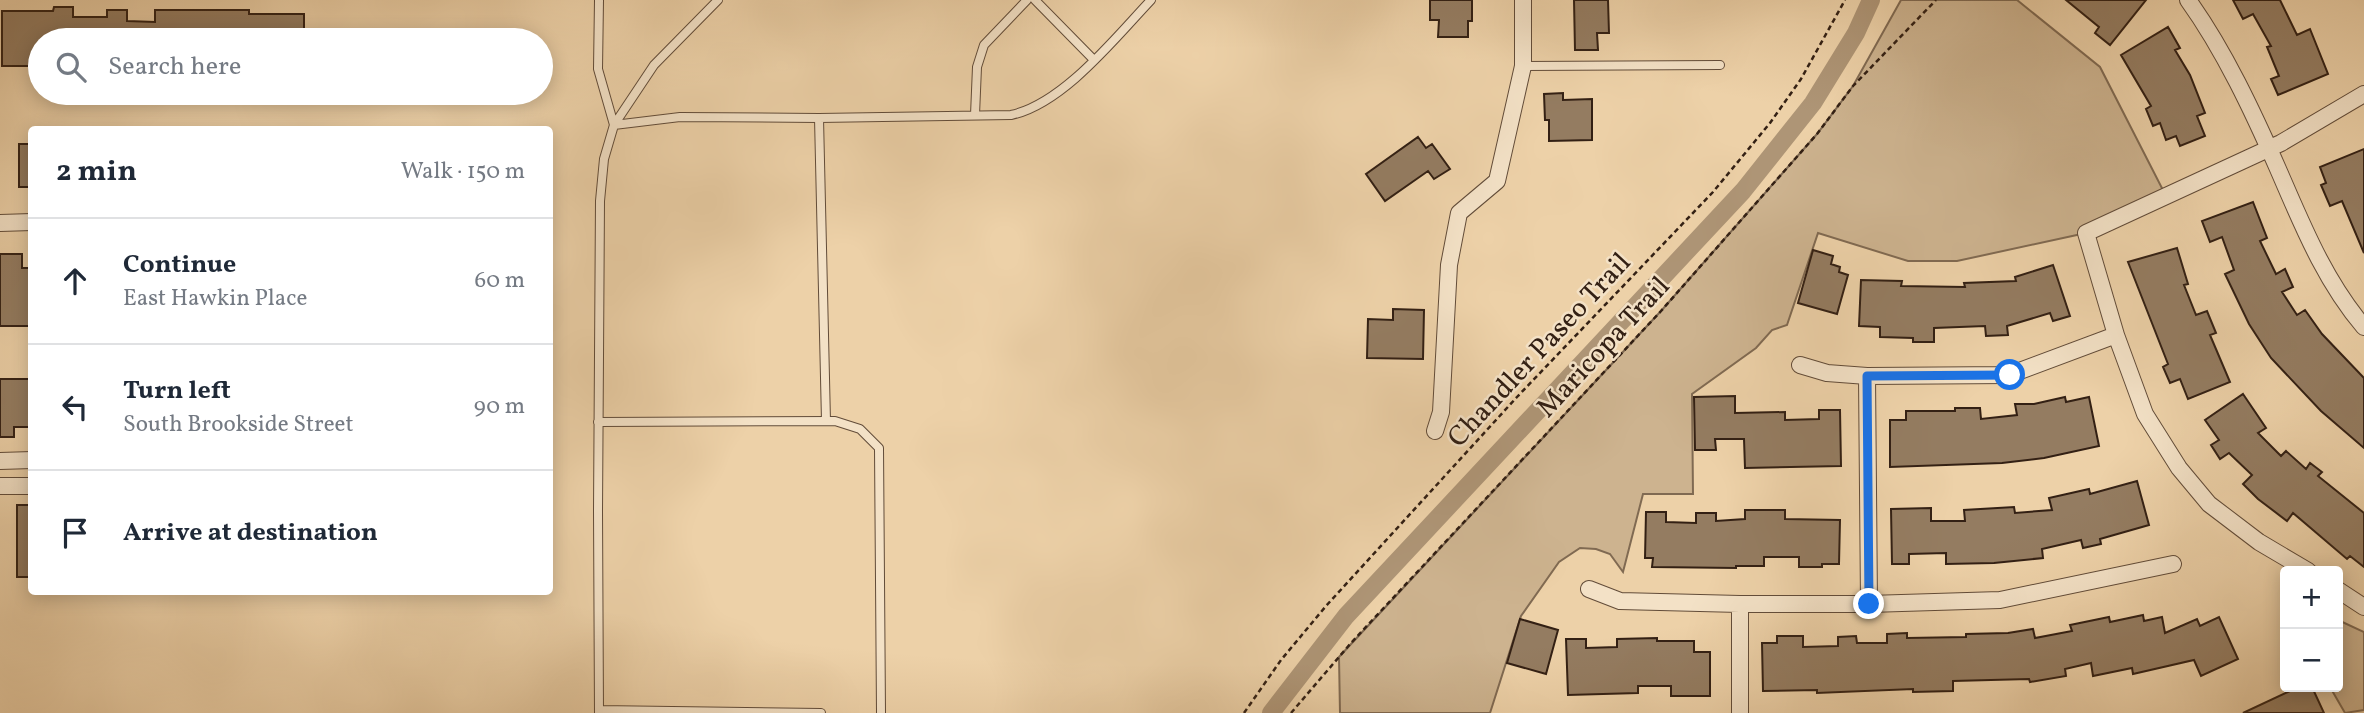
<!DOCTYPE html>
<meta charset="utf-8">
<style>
:root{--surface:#fff;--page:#f2f2f3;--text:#1f2937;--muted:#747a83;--line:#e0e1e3}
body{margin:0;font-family:Vollkorn,serif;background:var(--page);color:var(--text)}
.controls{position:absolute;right:21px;bottom:21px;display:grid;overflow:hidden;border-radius:7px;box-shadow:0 4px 18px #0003}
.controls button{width:63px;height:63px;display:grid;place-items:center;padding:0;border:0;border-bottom:2px solid var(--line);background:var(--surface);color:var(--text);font:35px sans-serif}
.stop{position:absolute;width:21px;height:21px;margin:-16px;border:5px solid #1a73e8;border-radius:50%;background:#fff}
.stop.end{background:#1a73e8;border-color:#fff;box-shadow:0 2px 7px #0008}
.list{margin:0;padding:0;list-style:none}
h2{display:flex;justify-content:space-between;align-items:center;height:91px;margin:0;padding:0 28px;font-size:30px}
h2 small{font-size:23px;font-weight:400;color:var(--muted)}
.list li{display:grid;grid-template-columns:46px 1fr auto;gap:21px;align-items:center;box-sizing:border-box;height:126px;padding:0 28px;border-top:2px solid var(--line)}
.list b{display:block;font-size:26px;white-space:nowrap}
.list p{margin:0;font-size:23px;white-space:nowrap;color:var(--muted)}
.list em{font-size:23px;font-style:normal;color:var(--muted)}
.icon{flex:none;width:38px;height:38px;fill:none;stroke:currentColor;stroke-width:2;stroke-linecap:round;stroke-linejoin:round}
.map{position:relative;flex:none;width:2364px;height:713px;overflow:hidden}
.search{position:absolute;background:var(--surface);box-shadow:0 4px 18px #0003;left:28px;top:28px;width:525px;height:77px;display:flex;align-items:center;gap:18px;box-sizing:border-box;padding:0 24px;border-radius:38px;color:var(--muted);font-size:26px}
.panel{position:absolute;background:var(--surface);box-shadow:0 4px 18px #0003;left:28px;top:126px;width:525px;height:469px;border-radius:7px}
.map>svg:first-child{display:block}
.green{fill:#cdb38f;stroke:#806a52;stroke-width:2}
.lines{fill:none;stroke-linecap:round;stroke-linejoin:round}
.canal{stroke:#ae9576;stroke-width:18}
.building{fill:#947c61;stroke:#332014;stroke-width:2}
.service-casing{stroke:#624c39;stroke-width:10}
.minor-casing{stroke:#624c39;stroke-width:18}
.path{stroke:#332014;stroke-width:2.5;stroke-dasharray:5 3.5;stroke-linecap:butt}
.service{stroke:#f3e1c6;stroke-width:8}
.minor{stroke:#f3e1c6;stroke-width:16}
.route{stroke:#1a73e8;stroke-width:9}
.labels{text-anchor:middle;stroke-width:5;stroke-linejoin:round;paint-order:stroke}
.street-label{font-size:28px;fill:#332014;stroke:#f3e1c6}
</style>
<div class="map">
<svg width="2364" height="713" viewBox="0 0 2364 713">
<rect width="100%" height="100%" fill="#edd1a8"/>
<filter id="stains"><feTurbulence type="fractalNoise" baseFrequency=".00286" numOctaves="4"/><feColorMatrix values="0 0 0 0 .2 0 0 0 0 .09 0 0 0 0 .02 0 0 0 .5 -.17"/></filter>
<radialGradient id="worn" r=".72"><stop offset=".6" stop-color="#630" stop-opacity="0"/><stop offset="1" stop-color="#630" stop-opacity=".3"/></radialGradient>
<path class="green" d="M1901,0h116l83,67 66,129 -80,37 -129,28h-49l-90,-28 -31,92 -15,5 -16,18 -64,46 1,100h-50l-20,78 -13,-18 -14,-5 -16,-1 -21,14 -38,54 -31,97h-150l-1,-56 322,-346 156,-177 36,-48z
M2338,620l26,12v78l-19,3 -15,-26h8z"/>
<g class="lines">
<path class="canal" d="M1271,713l75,-97 397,-425 70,-88 43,-70 15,-33"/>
</g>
<path class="building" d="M1430,0h42v21h-4v16h-30l1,-17h-9z
M1574,0h34l1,33h-12l1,17h-23z
M2066,0h80l-36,45 -15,-12 4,-6z
M2233,0h47l17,35 13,-6 18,45 -50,21 -7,-16 8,-3 -12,-29 4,-1 -18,-32 -10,5z
M54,7h19v10h34v-7h20v11l28,1v-12h94v4h55v26h-264v26h-38v-55h51z
M2168,27l12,21 -5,2 15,25 15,38 -8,3 8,20 -25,10 -4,-10 -10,4 -6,-17 -7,3 -7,-17 5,-3 -30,-51z
M1563,93v7l29,-1v41l-43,1v-21h-4l-1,-26z
M1418,137l8,11 6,-4 18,25 -16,10 -6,-8 -43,30 -19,-27z
M19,144h13v43h-13z
M2364,149v104l-22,-52 -12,5 -9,-21 5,-2 -6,-16z
M2253,202l14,36 -7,3 16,33 9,-5 8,18 -11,5 15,23 8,-5 17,24 42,44v70l-43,-37 -50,-53 -22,-34 -24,-50 9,-4 -12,-33 -12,5 -8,-21z
M2177,248l11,36 -4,1 12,30 11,-4 9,22 -6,2 20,47 -42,17 -8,-20 -10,4 -7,-16 5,-3 -40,-102z
M1813,250l20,6 -2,8 9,3 -1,5 9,3 -11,39 -39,-11z
M0,254h22v14h10v58h-32z
M2053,265l17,51 -17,5 -3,-8 -43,13 1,9 -22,1 -1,-10 -51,2v14h-21v-4l-33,-1v-10l-21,-1 2,-46 41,1 -1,5 64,1 -1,-4 52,-2 -1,-4z
M1393,309l31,1 -1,49 -56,-1 1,-39 25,1z
M0,379h32v48h-18v10h-14z
M2243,394l23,34 -8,5 23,23 5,-5 20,18 4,-6 12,9 -4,4 46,37v54l-14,-11 -3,3 -54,-46 -6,8 -29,-22 -15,-15 9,-9 -23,-22 -9,6 -9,-14 8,-5 -14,-20z
M1735,396v17l50,-1v8l34,-1v-9h21l1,56 -96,2 -1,-29h-29l1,11h-21l-1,-53z
M2065,397l1,5 23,-5 10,49 -55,12 -42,5 -112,4v-47h16v-9h49v-3h25l1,11 36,-4 -2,-11h19z
M2137,481l12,44 -49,14 1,5 -18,4 -2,-8 -39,9 1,9 -49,5 -48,1v-11l-37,1v10h-17l-1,-55 40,-1v13h34l-1,-11 50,-3 1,6 37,-3 -3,-12 40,-9 1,5z
M17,505h15v72h-15z
M1745,510h40v9l55,1 -1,44h-17v3h-23v-10h-35v9h-28v2l-84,-1 1,-9h-8l1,-46h20v10l30,1v-10h20v8l29,-2z
M2143,615l1,6 18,-4 3,16 32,-14 3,7 19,-9 19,42 -37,17 -7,-16 -61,14 -1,-6 -39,8 -2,-13 -26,6 1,7 -36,6 -1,-3 -76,2v10l-40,1v-3l-96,4v-3l-54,1 -1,-48h15v-7h26v11l35,-1v-9l18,-1 1,7h30v-9l20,-1v5l59,-1v-3l42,-1 25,-4 2,9 37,-7 -2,-6 39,-8 1,5z
M1520,619l38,11 -12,44 -39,-11z
M1657,638v3h37v11h16v44h-39v-10h-33v7l-70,2 -2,-56h20v9l31,-1v-8z
M2288,687h24l12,26h-81l47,-22z"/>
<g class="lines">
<defs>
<path id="service" d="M599,0l-1,69 16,56 66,-8 139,1 192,-3c52,-11 104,-77 140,-115
M1035,0l58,59
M1523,66l197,-1
M975,115l2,-48 7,-22 43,-45
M819,118l7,303
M598,422l237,-1 25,8 19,19 2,265
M599,710l222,3
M599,713l-1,-202 2,-310 4,-42 10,-34 40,-60 64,-65"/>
<path id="minor" d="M2188,0c36,50 65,112 90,169 24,55 46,111 86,158
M0,223l32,-1
M1800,365l27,8 40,3 142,-1 107,-40
M1867,376l2,228
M1435,431l6,-19 8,-147 10,-52 38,-32 26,-115v-66
M0,461l32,-1
M0,486h32
M2308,571l-49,-29 -50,-38 -30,-36 -34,-54 -29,-79 -30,-102 195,-90 83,-49
M1589,589l31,12 120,3h129l131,-4 173,-36
M2338,590l26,17
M1740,604v109"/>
</defs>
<use href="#service" class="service-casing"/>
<use href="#minor" class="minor-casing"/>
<path class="path" d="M1244,713l37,-53 45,-54 191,-209 196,-205 57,-69 31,-44 44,-79
M1291,713l60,-70 310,-332 156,-177 36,-48 83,-86"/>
<use href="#service" class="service"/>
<use href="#minor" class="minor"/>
</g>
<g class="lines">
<path class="route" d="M1869,604l-2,-228 143,-1"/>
</g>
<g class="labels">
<g class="street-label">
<text transform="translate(1602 346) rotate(-47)" y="10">Maricopa Trail</text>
<text transform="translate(1538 349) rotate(-47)" y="10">Chandler Paseo Trail</text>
</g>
</g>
<rect width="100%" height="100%" filter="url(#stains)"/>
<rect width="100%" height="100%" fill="url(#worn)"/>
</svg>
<div class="controls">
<button>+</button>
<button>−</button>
</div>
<div class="stop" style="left:2010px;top:375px"></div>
<div class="stop end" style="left:1869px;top:604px"></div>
<div class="search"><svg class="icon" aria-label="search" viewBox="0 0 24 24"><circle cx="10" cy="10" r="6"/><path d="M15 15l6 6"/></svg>Search here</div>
<section class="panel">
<h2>2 min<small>Walk · 150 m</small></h2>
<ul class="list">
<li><svg class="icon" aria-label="ahead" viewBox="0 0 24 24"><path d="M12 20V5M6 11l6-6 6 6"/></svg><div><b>Continue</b><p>East Hawkin Place</p></div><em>60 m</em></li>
<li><svg class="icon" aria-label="left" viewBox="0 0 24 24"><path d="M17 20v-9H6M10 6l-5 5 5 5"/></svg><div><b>Turn left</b><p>South Brookside Street</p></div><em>90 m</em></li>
<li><svg class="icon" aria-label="arrive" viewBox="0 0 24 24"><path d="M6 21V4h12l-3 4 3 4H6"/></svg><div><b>Arrive at destination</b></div></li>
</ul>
</section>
</div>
